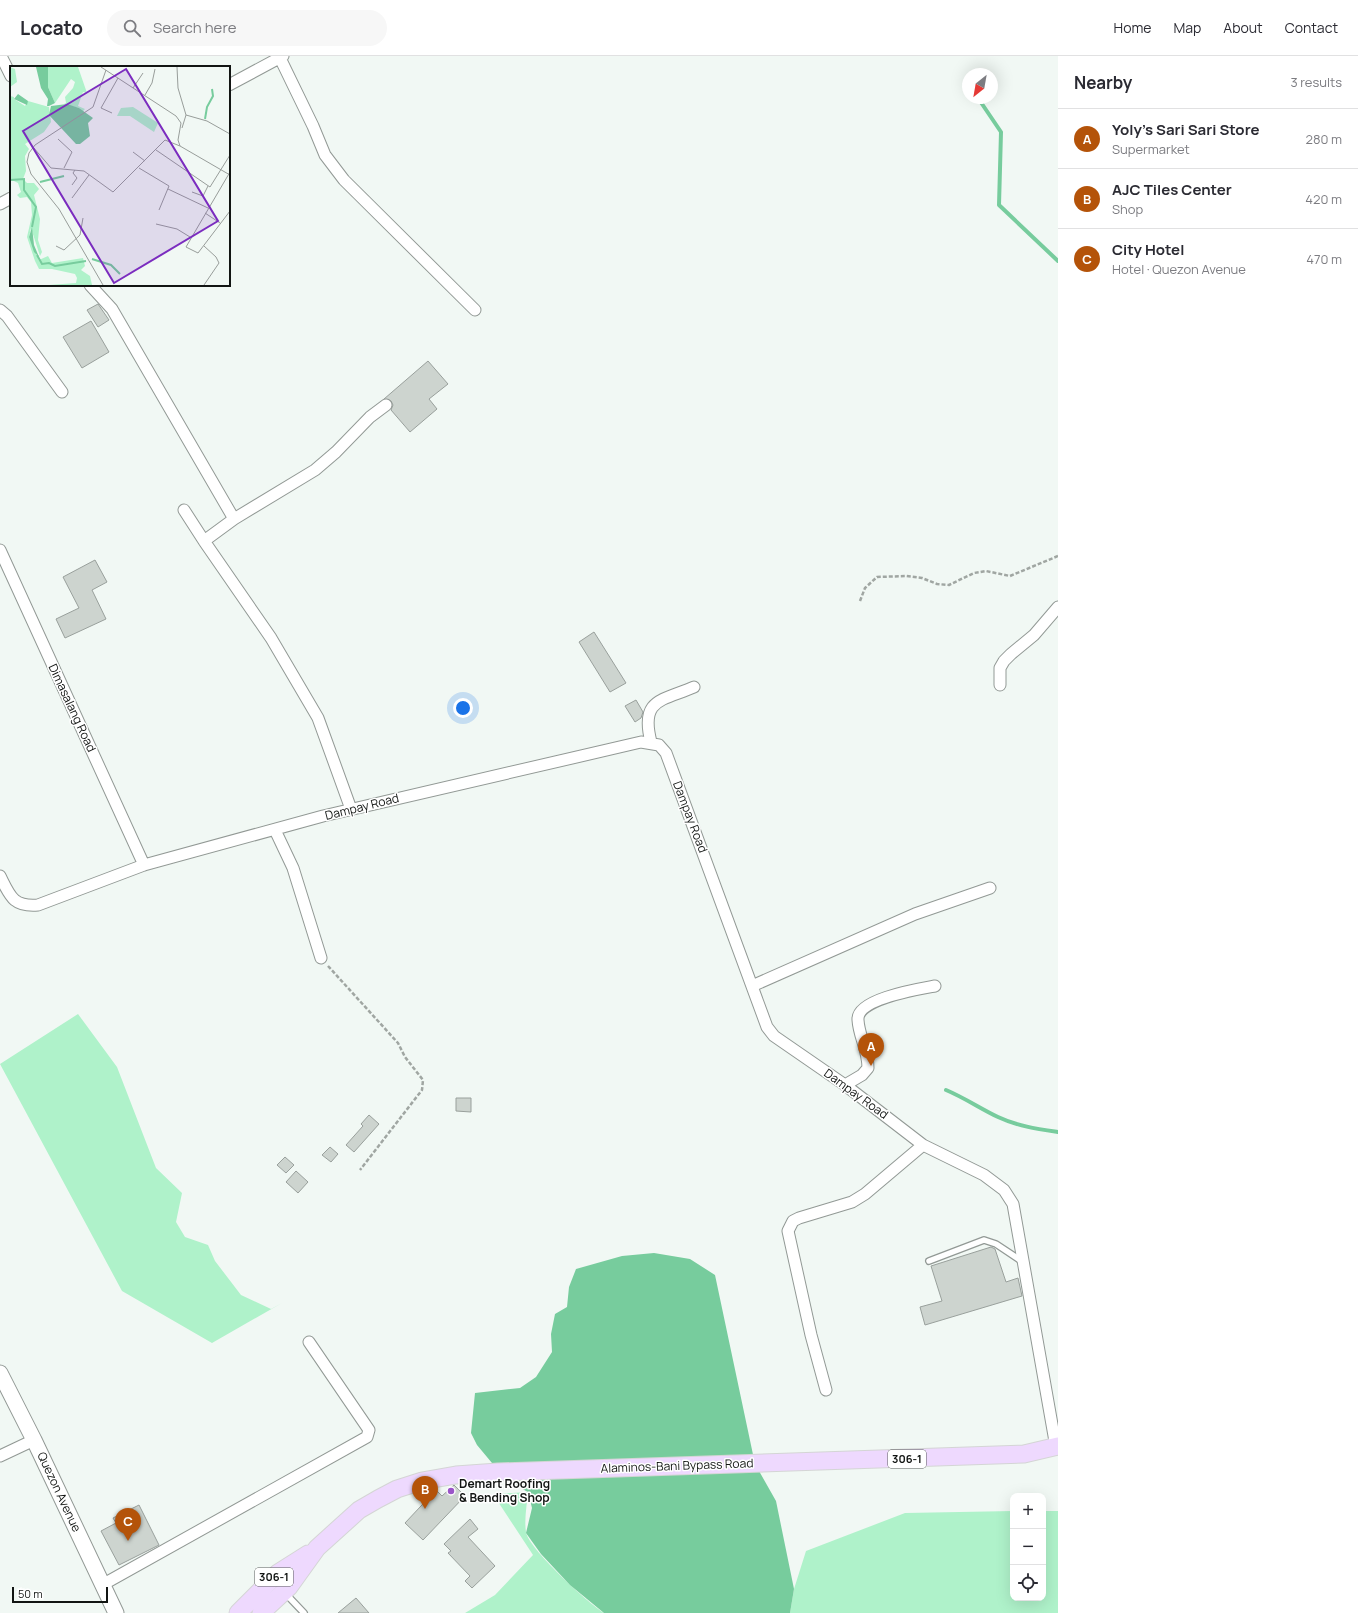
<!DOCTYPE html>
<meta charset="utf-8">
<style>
:root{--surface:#fff;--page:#f7f7f7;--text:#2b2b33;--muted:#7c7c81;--line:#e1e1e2;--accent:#b45309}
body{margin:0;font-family:Manrope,sans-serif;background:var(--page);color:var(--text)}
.controls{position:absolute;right:12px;bottom:12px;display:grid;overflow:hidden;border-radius:8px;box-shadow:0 4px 16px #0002}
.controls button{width:36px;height:36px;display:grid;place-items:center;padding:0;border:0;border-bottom:1px solid var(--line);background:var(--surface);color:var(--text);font:20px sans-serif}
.compass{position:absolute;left:962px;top:12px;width:36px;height:36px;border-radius:50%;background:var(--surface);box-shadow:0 4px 16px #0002;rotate:211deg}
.scale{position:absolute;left:12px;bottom:10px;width:96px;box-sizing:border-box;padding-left:4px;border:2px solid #121513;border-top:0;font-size:11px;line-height:14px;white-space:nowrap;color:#121513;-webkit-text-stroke:3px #fff;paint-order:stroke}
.you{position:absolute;left:463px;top:652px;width:14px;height:14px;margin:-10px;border:3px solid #fff;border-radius:50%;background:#1a73e8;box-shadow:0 0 0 6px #1a73e833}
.badge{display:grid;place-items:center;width:26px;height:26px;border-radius:50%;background:var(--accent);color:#fff;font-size:13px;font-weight:700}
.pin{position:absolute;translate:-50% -33px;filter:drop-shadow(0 1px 2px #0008)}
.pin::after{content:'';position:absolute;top:21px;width:14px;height:12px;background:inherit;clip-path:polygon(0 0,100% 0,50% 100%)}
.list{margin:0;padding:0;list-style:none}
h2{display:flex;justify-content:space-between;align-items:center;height:52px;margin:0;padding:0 16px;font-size:17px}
h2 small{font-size:13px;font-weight:400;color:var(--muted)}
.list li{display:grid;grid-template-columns:26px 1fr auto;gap:12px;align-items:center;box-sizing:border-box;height:60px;padding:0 16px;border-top:1px solid var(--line)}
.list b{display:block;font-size:15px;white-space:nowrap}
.list p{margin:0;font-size:13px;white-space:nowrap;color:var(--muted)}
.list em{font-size:13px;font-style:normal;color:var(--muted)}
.icon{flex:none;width:22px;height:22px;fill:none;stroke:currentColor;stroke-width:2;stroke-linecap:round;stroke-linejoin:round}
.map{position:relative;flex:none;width:1058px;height:1557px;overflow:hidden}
header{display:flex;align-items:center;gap:24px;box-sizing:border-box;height:56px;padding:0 20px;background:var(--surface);border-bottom:1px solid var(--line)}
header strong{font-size:19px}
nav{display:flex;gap:22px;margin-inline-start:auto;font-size:14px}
.search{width:280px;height:36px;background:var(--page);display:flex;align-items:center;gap:10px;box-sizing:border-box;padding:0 14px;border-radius:22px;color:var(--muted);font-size:15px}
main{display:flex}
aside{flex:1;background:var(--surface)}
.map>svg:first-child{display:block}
.green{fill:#aff2ca}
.water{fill:#77cc9d}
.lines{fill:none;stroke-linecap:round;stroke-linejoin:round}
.stream{stroke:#77cc9d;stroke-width:4}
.building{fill:#cdd4cf;stroke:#99a09c}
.lane-casing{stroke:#929995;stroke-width:8}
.street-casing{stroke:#929995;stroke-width:13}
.secondary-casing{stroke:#929995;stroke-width:17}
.primary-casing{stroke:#d4d5d5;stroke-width:19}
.path{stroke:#a0a6a2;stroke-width:2.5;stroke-dasharray:4 2;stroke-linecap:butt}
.lane{stroke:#fff;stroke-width:5.5}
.street{stroke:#fff;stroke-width:11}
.secondary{stroke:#fff;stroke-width:15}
.primary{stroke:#eed9fe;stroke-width:17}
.poi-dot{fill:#9a54c8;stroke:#fff;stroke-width:1.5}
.labels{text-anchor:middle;stroke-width:3;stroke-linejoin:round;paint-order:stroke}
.shield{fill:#fff;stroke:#595b5a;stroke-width:1}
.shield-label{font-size:11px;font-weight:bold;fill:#121513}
.street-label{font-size:12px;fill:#121513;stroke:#fff}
.poi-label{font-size:12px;font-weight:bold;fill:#121513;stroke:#fff;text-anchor:start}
.inset-river{fill:none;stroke:#77cc9d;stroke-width:2}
.inset-road{fill:none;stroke:#989d9a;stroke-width:1}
.view{fill:#7b2cbf;fill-opacity:0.15;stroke:#7b2cbf;stroke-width:2}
.inset-edge{fill:none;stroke:#121513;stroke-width:2}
</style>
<header>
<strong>Locato</strong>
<div class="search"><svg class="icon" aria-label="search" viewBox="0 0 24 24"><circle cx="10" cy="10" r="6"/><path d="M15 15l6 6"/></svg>Search here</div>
<nav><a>Home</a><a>Map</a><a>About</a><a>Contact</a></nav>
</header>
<main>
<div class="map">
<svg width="1058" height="1557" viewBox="0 0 1058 1557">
<rect width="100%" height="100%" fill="#f1f8f4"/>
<path class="green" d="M78,958l39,53 39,101 26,25 -6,29 9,15 23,8 7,16 26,34 30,14 11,-6 -70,40 -90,-52 -122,-227z
M528,1436c-1,12 -4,28 -2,40 2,16 62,71 78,81h-139l30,-18 38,-40 -40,-61z
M1013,1455v87h30v-87h15v102h-268l4,-24 12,-38 99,-38z"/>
<path class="water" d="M654,1197l36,6 25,16 40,189 21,37 18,88 -4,24h-186l-34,-28 -29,-31 -15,-21 6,-25 -4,-16 -21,-11 -30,-36 -6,-12 4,-40 45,-5 16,-11 16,-25 -1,-18 4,-20 12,-7 2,-20 7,-18 46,-13z"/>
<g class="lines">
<path class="stream" d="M978,42l23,34 -2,73 59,56
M946,1034c19,8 35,19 52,27 19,9 40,12 60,15"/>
</g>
<path class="building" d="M98,248l11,16 -11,7 -11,-17z
M91,265l18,31 -27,16 -19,-31z
M428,305l20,23 -19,15 8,10 -27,23 -19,-22 2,-5 -2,-4 -7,-2z
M95,504l12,22 -15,8 14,29 -41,19 -9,-19 23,-11 -16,-31z
M594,576l32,51 -16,9 -31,-50z
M636,644l7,12 -2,6 -6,4 -10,-16z
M456,1042h15v14l-15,-1z
M369,1059l10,9 -25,28 -8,-7 17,-19 -2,-2z
M330,1091l8,7 -7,8 -9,-7z
M285,1101l9,8 -8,8 -9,-8z
M296,1115l12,11 -10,11 -12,-11z
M991,1191l4,2 11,33 12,-4 4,18 -97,29 -5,-18 22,-6 -11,-35z
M454,1429l11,11 -42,44 -18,-17 31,-33 6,6z
M139,1449l20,40 -40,20 -18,-34 15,-8 -3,-5z
M470,1463l8,10 -10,8 27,29 -23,22 -7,-7 5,-5 -22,-23 3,-2 -7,-7z
M356,1542l13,15h-31z"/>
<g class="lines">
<defs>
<path id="lane" d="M929,1205l55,-21 12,4 27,18
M285,1537l19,20"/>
<path id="street" d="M1,0l10,20
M280,2l33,68 12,29 19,25 131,130
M229,29l54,-29
M0,148l11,-6
M90,229l22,24 122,210
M0,254l7,6 55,76
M184,454l20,31
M0,494l144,315
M1000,629v-17l4,-7 7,-7 23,-19 24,-28
M651,686c-11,-43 10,-41 43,-55
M351,753l-33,-91 -47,-80 -67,-97 30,-22 81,-49 21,-18 34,-35 16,-12
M275,774l18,38 28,90
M0,820c10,20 13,31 38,29l106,-40 179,-49 318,-74 18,3 7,8 101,274 7,9 71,49 78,60 61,30 20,15 9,14 43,243
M752,930l163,-72 75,-26
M845,1029l17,-10 6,-7c0,-19 -9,-31 -10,-48 -2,-21 61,-31 77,-34
M826,1334l-15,-55 -23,-104 5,-10 6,-3 53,-16 13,-8 58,-49
M0,1400l34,-16
M102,1529l265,-148 2,-7 -60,-88"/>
<path id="secondary" d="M0,1317l34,67 82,173"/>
<path id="primary" d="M238,1557l40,-40 30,-19
M261,1557l28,-26 28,-39 42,-38 19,-11 19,-10 25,-8 34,-6 42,-3 526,-18 34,-8"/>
</defs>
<use href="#lane" class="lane-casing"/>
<use href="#street" class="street-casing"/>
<use href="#secondary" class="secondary-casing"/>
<use href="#primary" class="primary-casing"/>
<path class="path" d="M860,545l5,-13 12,-11 29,-1 16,2 15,6 12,1 25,-12 12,-2 24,5 48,-20
M328,910l70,77 7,14 18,23 -1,10 -62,80"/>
<use href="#lane" class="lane"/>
<use href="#street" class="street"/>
<use href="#secondary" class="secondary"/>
<use href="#primary" class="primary"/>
</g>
<circle class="poi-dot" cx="451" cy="1435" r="4"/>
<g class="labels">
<g class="shield">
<rect x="888" y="1394" width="38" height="18" rx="3"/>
<rect x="255" y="1512" width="38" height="18" rx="3"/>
</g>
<g class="shield-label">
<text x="907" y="1407">306-1</text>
<text x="274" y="1525">306-1</text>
</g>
<g class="street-label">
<text transform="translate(72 652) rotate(65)" y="4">Dimasalang Road</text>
<text transform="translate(362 751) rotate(-14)" y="4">Dampay Road</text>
<text transform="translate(690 761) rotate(69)" y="4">Dampay Road</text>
<text transform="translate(856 1038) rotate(36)" y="4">Dampay Road</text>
<text transform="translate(677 1410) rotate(-2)" y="4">Alaminos-Bani Bypass Road</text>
<text transform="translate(59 1436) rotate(65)" y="4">Quezon Avenue</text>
</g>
<g class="poi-label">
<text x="459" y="1432">Demart Roofing<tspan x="459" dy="14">&amp; Bending Shop</tspan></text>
</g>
</g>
<g transform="translate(10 10)">
<rect width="220" height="220" fill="#f1f8f4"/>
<path d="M0,1l5,2 2,13 -7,5zM38,1h30l9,26 -4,-1 -5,14 7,3 -3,3 -3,-4 -15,-4 2,-1 -1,-6 8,-9 2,-6 -4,-3 -16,24 -7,-16zM0,30l4,1v2l11,7 3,-5 21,6 2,15 -7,10 -19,12 4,5 -4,7 1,15 -3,8 4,4h7l5,6 -5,6 6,24 -2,21 4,12 -2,4 -9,-28 -2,9 8,19 2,4 9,-4 4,7 31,-5 2,8 -4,4 9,6 2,9h-43l27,-2 1,-5 -2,-4 -23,-5h-13l-4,-8 -8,-24 5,-22 -1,-13 -4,-5 -7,1 -3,-3 4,-3 -3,-9 -8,-4zM123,41l25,16 -4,9 -24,-16h-13l4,-8z" fill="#aff2ca"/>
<path d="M26,1h12v20l7,16 -6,3h-2l1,-7 -7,-11zM8,28l10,7 -1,4 -13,-6zM57,38l12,4 14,10 -5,5 2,13 -10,8h-4l-27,-29 2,-9zM22,161l2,18 5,12 -5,-5 -5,-15z" fill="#77cc9d"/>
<path class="inset-river" d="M195,53l2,-12 6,-11 -1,-7M0,114l14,-1v11l12,17 -4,20M30,116l24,-6M27,189l5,9 7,-1 6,3 31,-5M82,193l19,6 9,9"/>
<path class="inset-road" d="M91,1l75,49 5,7 -3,17 2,6 50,29M167,1l1,21 8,27 -4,13M123,22l10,-15M135,29l7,-12 3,-14M102,47l-11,-5 17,-30M176,49l21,6 23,13M48,73l14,13 -8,16M23,81l18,21 33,3 29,21 52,-52 15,6M146,84l54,37 20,-32M123,86l12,9M129,102l30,18 -10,24M220,106l-44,75 12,6 32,-42M62,119l5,-7 -4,-5 2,-3M158,123l40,19M182,126l11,4 5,-10M62,132l17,-23M195,147l15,10M146,158l21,5 13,8M46,180l8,4 16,-15 3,-17M194,180l12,11 3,6 -15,22M93,219l-44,-76 -28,-35 -4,-12 2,-9 6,-8 58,-38 13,-37"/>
<path class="view" d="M116,3l92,152 -104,62 -91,-152z"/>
<rect width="220" height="220" class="inset-edge"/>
</g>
</svg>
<div class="controls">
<button>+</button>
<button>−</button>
<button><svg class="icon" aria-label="locate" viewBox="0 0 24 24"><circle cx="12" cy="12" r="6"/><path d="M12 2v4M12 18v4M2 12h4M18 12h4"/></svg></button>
</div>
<svg class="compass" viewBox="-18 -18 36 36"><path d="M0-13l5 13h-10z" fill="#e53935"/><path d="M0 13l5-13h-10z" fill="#7c7c81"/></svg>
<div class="scale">50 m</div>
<div class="you"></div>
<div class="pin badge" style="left:871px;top:1010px">A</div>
<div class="pin badge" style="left:425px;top:1453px">B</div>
<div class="pin badge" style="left:128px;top:1485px">C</div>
</div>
<aside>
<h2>Nearby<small>3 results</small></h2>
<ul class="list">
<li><span class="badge">A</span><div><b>Yoly's Sari Sari Store</b><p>Supermarket</p></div><em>280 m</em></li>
<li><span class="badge">B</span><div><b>AJC Tiles Center</b><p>Shop</p></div><em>420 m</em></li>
<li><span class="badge">C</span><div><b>City Hotel</b><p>Hotel · Quezon Avenue</p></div><em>470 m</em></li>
</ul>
</aside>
</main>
